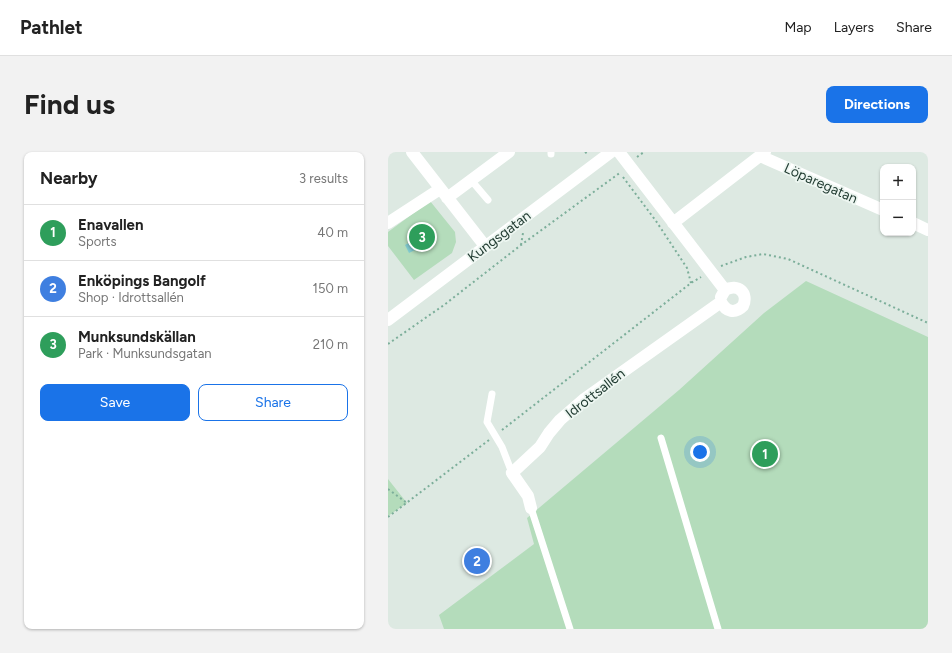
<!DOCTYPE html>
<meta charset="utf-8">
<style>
:root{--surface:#fff;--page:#f2f2f2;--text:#222;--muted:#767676;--line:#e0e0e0;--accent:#1a73e8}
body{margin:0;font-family:Figtree,sans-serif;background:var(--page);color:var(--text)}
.controls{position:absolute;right:12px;top:12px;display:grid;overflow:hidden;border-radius:8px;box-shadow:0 1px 3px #0004}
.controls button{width:36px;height:36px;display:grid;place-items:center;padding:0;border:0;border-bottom:1px solid var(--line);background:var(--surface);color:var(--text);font:20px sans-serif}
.you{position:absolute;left:312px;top:300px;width:14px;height:14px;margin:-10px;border:3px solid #fff;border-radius:50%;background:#1a73e8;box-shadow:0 0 0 6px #1a73e833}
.badge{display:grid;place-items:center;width:26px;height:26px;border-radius:50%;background:var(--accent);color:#fff;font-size:13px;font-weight:700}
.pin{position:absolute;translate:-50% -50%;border:2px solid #fff;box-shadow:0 1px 4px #0006}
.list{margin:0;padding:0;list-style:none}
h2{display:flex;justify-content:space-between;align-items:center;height:52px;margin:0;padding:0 16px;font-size:17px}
h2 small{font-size:13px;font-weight:400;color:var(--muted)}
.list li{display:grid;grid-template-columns:26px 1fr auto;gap:12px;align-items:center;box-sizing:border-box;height:56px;padding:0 16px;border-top:1px solid var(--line)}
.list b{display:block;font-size:15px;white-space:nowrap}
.list p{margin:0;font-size:13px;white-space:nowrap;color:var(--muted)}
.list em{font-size:13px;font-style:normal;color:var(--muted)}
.actions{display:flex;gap:8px;padding:12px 16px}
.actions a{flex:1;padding:9px 0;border:1px solid var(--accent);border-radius:8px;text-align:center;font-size:14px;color:var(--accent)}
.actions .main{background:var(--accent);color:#fff}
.map{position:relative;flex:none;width:540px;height:477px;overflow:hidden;border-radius:8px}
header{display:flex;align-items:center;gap:24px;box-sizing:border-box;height:56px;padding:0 20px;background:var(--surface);border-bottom:1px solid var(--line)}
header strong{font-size:19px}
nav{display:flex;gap:22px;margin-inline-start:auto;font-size:14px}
.intro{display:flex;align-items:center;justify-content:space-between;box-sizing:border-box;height:96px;padding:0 24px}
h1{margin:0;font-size:28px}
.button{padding:10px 18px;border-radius:8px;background:var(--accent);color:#fff;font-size:14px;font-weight:700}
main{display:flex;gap:24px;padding:0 24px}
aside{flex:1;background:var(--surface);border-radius:8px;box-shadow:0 1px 3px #0004}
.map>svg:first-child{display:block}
.green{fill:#b4dcbb}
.water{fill:#82ccd1}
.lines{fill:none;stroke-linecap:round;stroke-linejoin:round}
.path{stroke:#7cae9a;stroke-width:2;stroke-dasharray:2 3;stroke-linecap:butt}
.service{stroke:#fff;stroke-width:7}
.minor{stroke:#fff;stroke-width:12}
.tertiary{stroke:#fff;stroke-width:12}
.labels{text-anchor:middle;stroke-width:3.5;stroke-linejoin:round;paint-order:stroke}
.street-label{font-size:14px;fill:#1e392f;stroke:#edf6f1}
</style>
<header>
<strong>Pathlet</strong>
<nav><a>Map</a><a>Layers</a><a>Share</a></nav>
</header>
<div class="intro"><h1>Find us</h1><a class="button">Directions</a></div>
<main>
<aside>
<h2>Nearby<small>3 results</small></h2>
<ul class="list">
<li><span class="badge" style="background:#2e9e5b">1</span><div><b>Enavallen</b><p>Sports</p></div><em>40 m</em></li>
<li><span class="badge" style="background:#3f7fe0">2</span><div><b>Enköpings Bangolf</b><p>Shop · Idrottsallén</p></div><em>150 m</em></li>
<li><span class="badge" style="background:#2e9e5b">3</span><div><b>Munksundskällan</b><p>Park · Munksundsgatan</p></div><em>210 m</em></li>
</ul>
<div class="actions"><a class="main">Save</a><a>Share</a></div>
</aside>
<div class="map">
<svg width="540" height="477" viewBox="0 0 540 477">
<rect width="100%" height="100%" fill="#dde9e2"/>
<path class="green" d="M42,49l25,31 1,10 -4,11 -38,27 -26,-34v-14z
M418,129l122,56v292h-484l-5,-14 95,-71 -7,-26 152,-128 85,-77z
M0,327l19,24 -19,13z"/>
<path class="water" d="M33,84l4,9 -16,8 -4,-8z"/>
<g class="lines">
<path class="path" d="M197,0l4,3
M249,5l7,-5
M235,25l33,44 31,47 4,15
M133,93l2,-12
M333,114l25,-9 17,-3 25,5 140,64
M0,192l56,-39 77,-60 100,-73
M114,278l189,-147 10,-6
M0,337l19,14
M0,365l101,-77"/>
<path class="service" d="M163,2v-2
M83,28l17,20
M104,242l-5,28 15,25 10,26
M273,286l57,191
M143,356l39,121"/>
<path class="minor" d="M24,0l73,94
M231,0l106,138 -4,7
M372,4l123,54
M59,46l62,-46
M0,71l52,-34
M285,71l92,-71
M525,71l15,7
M143,356l-3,-12 -16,-23 28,-26 9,-14 11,-13 23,-20 138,-98c5,10 14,12 22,4 6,-13 -5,-23 -18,-16"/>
<path class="tertiary" d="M0,168l223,-168"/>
</g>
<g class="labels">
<g class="street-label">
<text transform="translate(433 31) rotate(24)" y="5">Löparegatan</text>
<text transform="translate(111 84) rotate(-37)" y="5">Kungsgatan</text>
<text transform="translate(207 241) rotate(-38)" y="5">Idrottsallén</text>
</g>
</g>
</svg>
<div class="controls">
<button>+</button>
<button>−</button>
</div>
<div class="you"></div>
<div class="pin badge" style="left:377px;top:302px;background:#2e9e5b">1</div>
<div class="pin badge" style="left:89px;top:409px;background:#3f7fe0">2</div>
<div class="pin badge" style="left:34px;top:85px;background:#2e9e5b">3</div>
</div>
</main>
